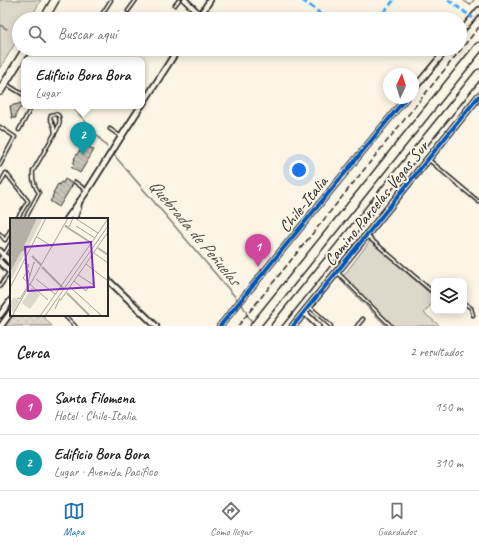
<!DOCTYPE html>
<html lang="es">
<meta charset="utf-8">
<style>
:root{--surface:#fff;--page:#f6f6f6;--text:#222;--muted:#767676;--line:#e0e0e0;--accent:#1f6fb2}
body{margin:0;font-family:Caveat,sans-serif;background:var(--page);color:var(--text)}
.controls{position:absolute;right:12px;bottom:12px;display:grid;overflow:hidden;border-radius:8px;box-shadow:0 2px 10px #0003}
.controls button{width:36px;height:36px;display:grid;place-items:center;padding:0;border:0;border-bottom:1px solid var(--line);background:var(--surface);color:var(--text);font:20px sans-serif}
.compass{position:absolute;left:383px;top:68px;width:36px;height:36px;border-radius:50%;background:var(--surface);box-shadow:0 2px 10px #0003;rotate:4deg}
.you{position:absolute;left:299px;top:170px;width:14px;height:14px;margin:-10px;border:3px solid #fff;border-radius:50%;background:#1a73e8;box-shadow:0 0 0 6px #1a73e833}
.badge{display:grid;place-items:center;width:26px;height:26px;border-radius:50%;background:var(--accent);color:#fff;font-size:13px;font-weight:700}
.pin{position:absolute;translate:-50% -33px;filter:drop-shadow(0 1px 2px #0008)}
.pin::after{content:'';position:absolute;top:21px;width:14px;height:12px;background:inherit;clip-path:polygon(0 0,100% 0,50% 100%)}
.popup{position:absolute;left:21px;top:57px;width:124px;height:52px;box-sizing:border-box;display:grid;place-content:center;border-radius:8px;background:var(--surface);filter:drop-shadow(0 1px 3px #0005);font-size:13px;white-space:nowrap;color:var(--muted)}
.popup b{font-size:15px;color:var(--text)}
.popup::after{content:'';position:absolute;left:50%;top:100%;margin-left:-8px;border:8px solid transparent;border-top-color:var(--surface)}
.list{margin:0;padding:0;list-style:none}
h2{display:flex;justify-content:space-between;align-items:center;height:52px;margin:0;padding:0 16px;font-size:17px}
h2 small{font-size:13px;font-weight:400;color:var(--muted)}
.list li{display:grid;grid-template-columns:26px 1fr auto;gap:12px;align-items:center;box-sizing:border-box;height:56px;padding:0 16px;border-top:1px solid var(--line)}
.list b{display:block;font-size:15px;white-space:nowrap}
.list p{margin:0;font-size:13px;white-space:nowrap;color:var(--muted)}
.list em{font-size:13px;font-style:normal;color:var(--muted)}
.icon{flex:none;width:22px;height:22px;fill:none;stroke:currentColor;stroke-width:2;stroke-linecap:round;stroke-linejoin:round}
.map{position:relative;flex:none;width:479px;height:326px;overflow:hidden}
.search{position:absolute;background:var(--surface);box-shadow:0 2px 10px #0003;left:12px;right:12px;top:12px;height:44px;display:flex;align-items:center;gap:10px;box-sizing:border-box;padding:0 14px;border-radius:22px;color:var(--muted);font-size:15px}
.sheet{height:164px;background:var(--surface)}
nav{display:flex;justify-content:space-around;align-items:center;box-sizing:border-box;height:56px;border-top:1px solid var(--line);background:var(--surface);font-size:11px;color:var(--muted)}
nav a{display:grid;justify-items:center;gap:2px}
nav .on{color:var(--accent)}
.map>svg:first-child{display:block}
.grass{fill:url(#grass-dots);stroke:#84827a}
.green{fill:#ded8ca;stroke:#84827a}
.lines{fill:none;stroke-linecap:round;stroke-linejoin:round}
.stream{stroke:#7d7b74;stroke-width:1.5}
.building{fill:url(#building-back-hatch);stroke:#2b2b2b}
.lane-casing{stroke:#2b2b2b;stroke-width:5}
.street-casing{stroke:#2b2b2b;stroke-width:8}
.secondary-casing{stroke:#2b2b2b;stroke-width:9}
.primary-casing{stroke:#2b2b2b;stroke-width:10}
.highway-casing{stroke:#2b2b2b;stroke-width:11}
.lane{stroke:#fcf5e5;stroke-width:2}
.street{stroke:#fcf5e5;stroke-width:4.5}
.secondary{stroke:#fcf5e5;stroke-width:6}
.primary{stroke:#fcf5e5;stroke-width:7}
.highway{stroke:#fcf5e5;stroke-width:8}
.rail{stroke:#2b2b2b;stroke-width:1.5;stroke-dasharray:6 3;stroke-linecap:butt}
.quiet{stroke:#3fa9f5;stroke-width:3;stroke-dasharray:6 3;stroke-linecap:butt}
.cycleway-casing{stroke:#fcf5e5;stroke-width:6}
.cycleway{stroke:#0057b8;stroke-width:4}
.labels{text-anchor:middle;stroke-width:4;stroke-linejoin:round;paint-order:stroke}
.street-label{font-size:17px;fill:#2b2b2b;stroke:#fcf5e5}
.water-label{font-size:18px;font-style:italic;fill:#545350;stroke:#fcf5e5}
.inset-river{fill:none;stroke:#b4b0a5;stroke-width:2}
.inset-road{fill:none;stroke:#a8a49b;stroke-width:1}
.view{fill:#7b2cbf;fill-opacity:0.15;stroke:#7b2cbf;stroke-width:2}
.inset-edge{fill:none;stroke:#2b2b2b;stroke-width:2}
</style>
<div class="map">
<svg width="479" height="326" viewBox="0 0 479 326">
<defs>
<pattern id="grass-dots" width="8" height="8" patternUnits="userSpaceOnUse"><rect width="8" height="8" fill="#ded8ca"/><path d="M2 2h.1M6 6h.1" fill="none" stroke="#bfbaae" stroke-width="1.8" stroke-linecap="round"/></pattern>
<pattern id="building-back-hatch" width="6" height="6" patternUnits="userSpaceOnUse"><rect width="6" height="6" fill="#c8c3b7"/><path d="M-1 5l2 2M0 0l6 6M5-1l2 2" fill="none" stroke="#a39f95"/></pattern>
</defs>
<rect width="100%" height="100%" fill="#fcf5e5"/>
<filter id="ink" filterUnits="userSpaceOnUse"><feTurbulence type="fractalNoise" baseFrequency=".025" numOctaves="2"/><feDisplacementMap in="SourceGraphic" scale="8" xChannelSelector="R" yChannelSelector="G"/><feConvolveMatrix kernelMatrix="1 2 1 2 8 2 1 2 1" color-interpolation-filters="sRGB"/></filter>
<g filter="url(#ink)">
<path class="grass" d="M13,315h29l10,11h-47z"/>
<path class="green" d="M0,0h41l-11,19h-11v18l-19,31z
M370,241l64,56v4l-10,12 16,13h-54l-46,-46z"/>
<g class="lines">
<path class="stream" d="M463,0l7,5 4,-5
M0,25l7,4
M72,106l35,41
M114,155l129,151 6,12 4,5"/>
</g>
<path class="building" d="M22,103l1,4 -3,1 -4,6v4h-4l-2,-12z
M86,145l8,5 -14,23 -9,-6 3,-3 -1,-1 2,-3 -1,-1 5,-8h1l2,-3 2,1z
M65,179l8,5 -14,23 -9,-6 3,-4h-1l2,-4h-1l5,-9 1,1 2,-3 2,1z"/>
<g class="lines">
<defs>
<path id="lane" d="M175,5l4,-5
M128,11l8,-11
M49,13l10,6
M99,19l12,-19
M6,84l18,11
M0,127l15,10 -15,28
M110,129l10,7
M19,130l13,-24
M429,160l50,42
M75,182l12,9
M0,184l6,-11 22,28 -11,18
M25,219l14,-26c-5,-7 -7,-13 -6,-22l22,-38c3,-5 7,-12 3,-18l-3,-1 -4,1 -1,3 4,9 1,6
M0,234l5,6 6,-11
M367,236l67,57
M0,259l4,-4 7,-12
M338,273l53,53
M0,286l9,-13
M464,303l7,5 2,7
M310,307l21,19
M64,315l11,11
M357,326l6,-7"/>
<path id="street" d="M185,0l15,15
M198,19l12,-19
M460,33l19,-23
M413,90l34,-41
M142,105l36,-56
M67,219l20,-28 34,-54 20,-31
M74,219l4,-11 1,-6
M0,251l11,12
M0,262l11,11
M107,279l49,47
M304,312l14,14
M0,315l11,-15
M1,326l10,-14
M220,326l186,-228"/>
<path id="secondary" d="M293,326l186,-230"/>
<path id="primary" d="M44,19l11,-19
M0,91l26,-42"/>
<path id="highway" d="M255,326l224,-279
M276,326l203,-252"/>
</defs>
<use href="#lane" class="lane-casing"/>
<use href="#street" class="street-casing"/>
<use href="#secondary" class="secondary-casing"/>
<use href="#primary" class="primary-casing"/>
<use href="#highway" class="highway-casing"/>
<use href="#lane" class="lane"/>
<use href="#street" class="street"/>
<use href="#secondary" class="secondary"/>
<use href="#primary" class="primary"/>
<use href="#highway" class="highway"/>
<path class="rail" d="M238,326l241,-299"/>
<path class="quiet" d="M302,0l14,10 9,9
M448,0l25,18
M378,19l16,-19"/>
<defs>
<path id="cycleway" d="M220,326l186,-228
M293,326l186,-230"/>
</defs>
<use href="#cycleway" class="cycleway-casing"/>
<use href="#cycleway" class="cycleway"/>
</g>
</g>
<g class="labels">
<g class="street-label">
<text transform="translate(376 203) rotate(-51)" y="6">Camino Parcelas Vegas Sur</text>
<text transform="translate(303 204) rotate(-51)" y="6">Chile-Italia</text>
</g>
<g class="water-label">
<text transform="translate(195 232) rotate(50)" y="6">Quebrada de Peñuelas</text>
</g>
</g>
<g transform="translate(10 218)">
<rect width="98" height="98" fill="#fcf5e5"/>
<path d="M22,69l8,8 -10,14 -8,-6zM4,79l6,4 -7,12 -3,-10z" fill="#ded8ca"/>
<path d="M23,0h10l-33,64v-19z" fill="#ded8ca"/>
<path d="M0,0h27l-13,28 1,4 -4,2 -11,20z" fill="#b4b0a5"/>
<path class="inset-river" d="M55,8l25,16M88,30l10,7M22,38l9,9M32,49l21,21M57,75l23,23"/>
<path class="inset-road" d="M65,0l23,15M55,7l4,2 4,-9M66,8l19,12M27,19l16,10M84,35l14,10M14,45l5,2 -3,6M76,46l22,17M68,57l16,10M13,60l25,22M13,60l5,-8 2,6M26,61l19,15M64,63l12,10 2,-3M18,64l6,-20v2M60,69l32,29M0,70l36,-70M7,80l3,1 9,-15M50,83l48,-69M45,91l5,-11M2,98l56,-98M30,98l68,-97M35,98l63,-90"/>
<path class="view" d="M81,24l3,45 -66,4 -3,-44z"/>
<rect width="98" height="98" class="inset-edge"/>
</g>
</svg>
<div class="controls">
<button><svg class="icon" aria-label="layers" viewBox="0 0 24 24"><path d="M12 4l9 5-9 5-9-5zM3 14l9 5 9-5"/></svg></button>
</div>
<svg class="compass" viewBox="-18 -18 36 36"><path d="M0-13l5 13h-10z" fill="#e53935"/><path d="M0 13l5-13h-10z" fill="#767676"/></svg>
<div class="you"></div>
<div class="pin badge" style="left:258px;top:267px;background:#d1479c">1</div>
<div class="pin badge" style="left:83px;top:155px;background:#0f9aa8">2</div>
<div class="popup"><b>Edificio Bora Bora</b>Lugar</div>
<div class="search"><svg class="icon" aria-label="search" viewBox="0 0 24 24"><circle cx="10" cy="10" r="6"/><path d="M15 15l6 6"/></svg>Buscar aquí</div>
</div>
<section class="sheet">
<h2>Cerca<small>2 resultados</small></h2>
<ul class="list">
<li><span class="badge" style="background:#d1479c">1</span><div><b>Santa Filomena</b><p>Hotel · Chile-Italia</p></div><em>150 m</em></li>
<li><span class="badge" style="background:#0f9aa8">2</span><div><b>Edificio Bora Bora</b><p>Lugar · Avenida Pacífico</p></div><em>310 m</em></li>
</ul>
</section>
<nav>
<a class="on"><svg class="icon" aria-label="map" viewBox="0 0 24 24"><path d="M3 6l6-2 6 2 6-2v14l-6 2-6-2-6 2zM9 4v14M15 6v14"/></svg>Mapa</a>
<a><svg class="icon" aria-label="directions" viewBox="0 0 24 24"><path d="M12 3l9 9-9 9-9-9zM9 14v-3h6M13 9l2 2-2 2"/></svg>Cómo llegar</a>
<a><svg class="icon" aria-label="saved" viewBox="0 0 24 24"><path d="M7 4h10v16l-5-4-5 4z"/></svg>Guardados</a>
</nav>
